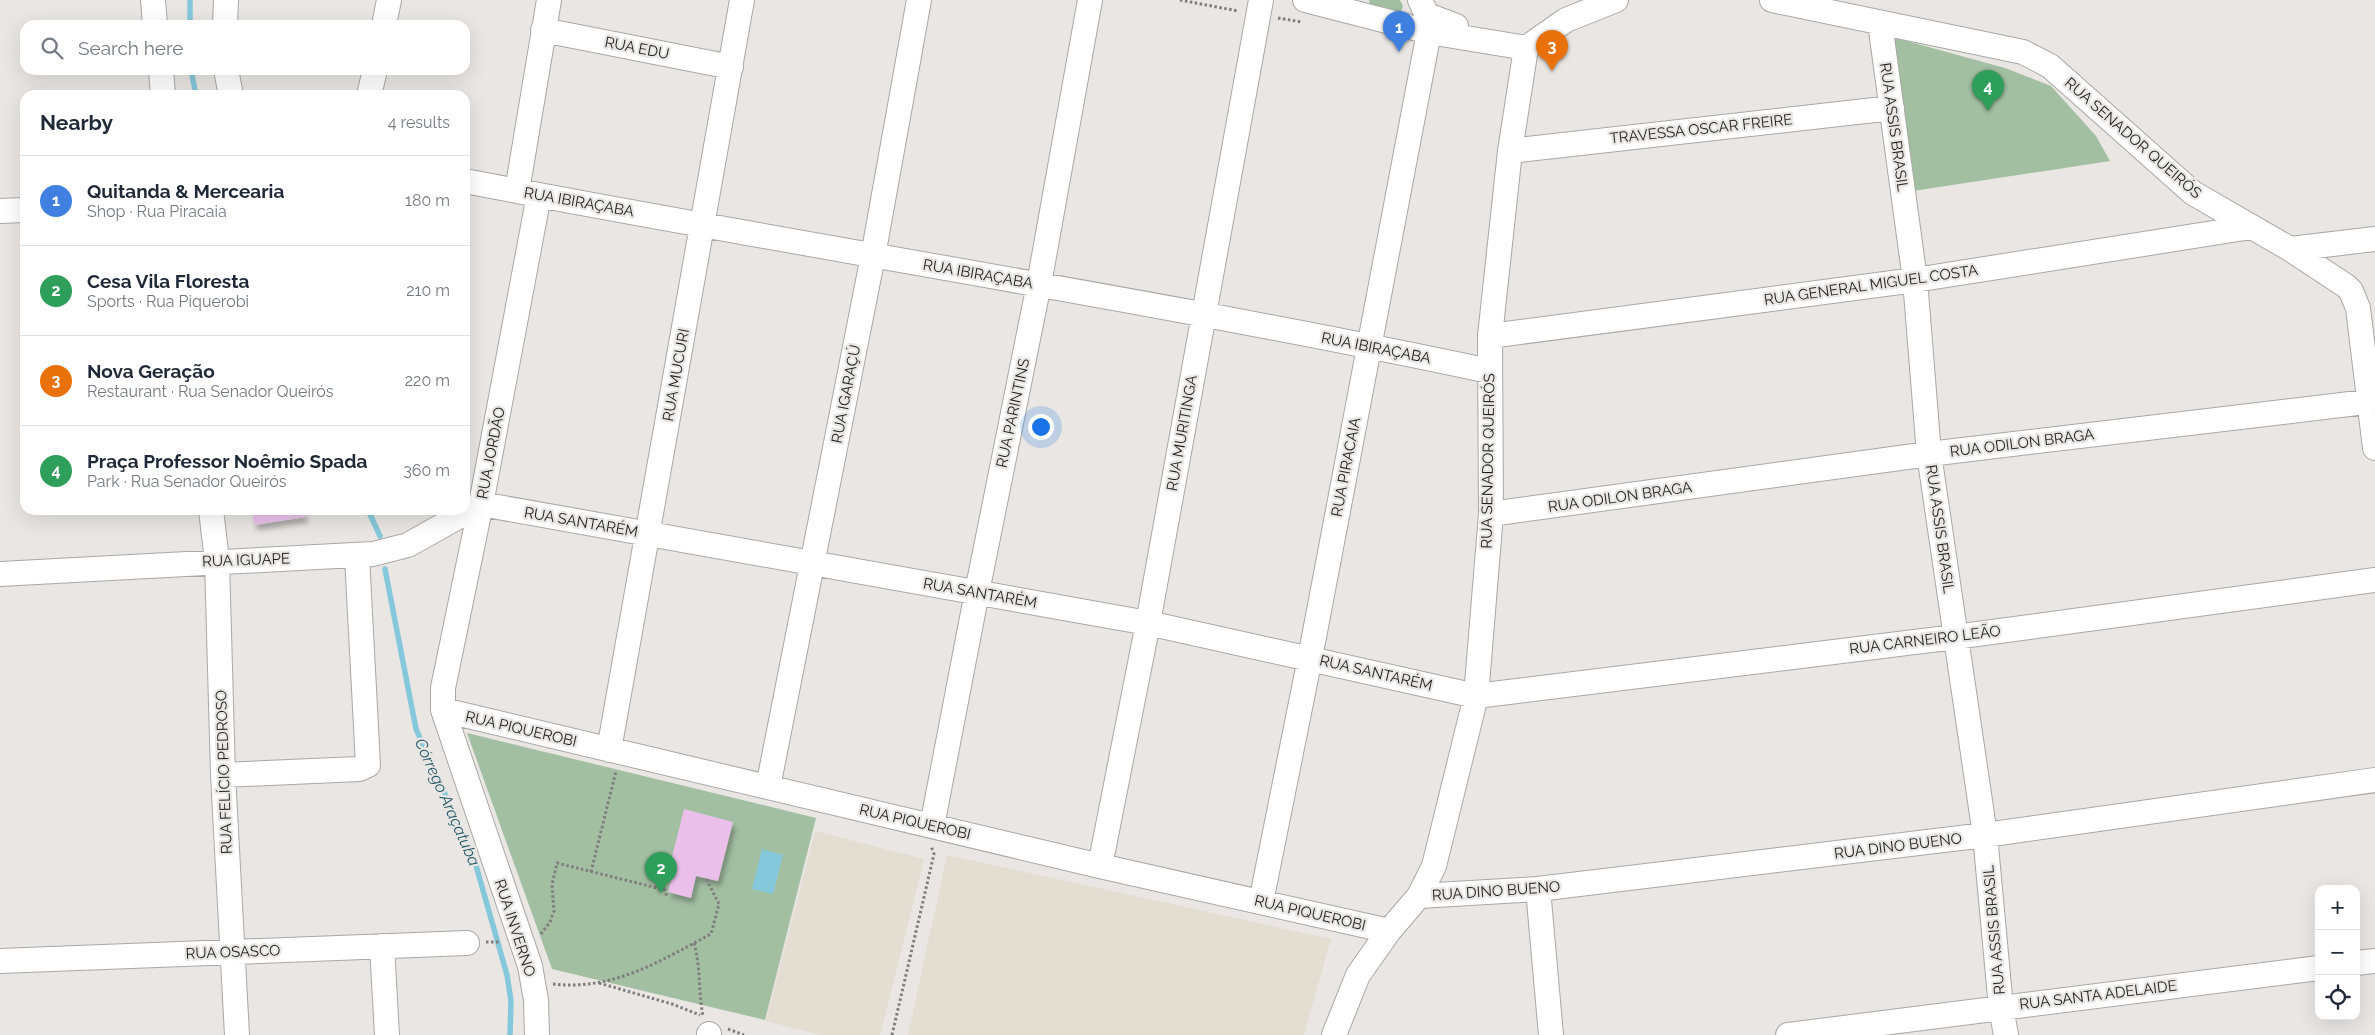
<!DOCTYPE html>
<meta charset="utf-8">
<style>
:root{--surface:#fff;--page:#f2f2f3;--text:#1f2937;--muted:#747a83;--line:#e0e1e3;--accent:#7c3aed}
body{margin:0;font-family:Raleway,sans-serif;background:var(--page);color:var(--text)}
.controls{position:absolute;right:15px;bottom:15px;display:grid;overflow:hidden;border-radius:10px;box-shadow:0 5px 20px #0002}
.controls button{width:45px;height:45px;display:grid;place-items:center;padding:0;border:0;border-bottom:1px solid var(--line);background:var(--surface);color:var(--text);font:25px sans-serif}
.you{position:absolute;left:1040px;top:426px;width:18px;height:18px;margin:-12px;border:4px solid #fff;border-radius:50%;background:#1a73e8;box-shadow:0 0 0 8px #1a73e833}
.badge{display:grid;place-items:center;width:32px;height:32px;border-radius:50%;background:var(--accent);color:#fff;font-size:16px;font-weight:700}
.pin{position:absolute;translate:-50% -41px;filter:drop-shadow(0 1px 2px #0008)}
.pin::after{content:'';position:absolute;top:26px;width:18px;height:15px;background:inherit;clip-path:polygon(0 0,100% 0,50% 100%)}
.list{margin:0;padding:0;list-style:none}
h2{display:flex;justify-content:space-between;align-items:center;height:65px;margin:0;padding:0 20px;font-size:21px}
h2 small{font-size:16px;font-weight:400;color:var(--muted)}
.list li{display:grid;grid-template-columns:32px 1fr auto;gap:15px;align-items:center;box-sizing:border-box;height:90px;padding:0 20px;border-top:1px solid var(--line)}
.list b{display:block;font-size:19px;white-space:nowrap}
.list p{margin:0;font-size:16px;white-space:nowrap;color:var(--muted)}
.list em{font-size:16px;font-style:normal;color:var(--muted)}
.icon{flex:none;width:28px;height:28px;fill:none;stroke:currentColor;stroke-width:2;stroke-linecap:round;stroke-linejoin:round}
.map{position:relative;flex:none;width:2375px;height:1035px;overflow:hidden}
.search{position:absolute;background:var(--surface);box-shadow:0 5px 20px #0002;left:20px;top:20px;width:450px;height:55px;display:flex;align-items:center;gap:12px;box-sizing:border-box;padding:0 18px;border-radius:15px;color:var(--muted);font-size:19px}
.panel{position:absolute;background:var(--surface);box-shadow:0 5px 20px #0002;left:20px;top:90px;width:450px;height:425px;border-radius:15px}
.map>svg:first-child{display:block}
.built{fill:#e3ddd2}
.green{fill:#a3bfa2}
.water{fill:#85c8dc}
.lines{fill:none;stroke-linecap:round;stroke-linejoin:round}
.stream{stroke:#85c8dc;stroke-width:5.5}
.building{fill:#eac0ea;filter:url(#shadow)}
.minor-casing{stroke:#aaa8a4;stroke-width:26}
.path{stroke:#7f7d7c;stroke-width:3;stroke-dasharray:2.5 2.5;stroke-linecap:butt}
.minor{stroke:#fff;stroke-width:24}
.labels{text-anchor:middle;stroke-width:4.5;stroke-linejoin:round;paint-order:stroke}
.street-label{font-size:15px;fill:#201f1e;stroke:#e9e6e3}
.water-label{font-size:16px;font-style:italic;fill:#1f5765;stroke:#e9e6e3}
</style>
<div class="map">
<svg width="2375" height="1035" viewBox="0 0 2375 1035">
<defs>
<filter id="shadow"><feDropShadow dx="3" dy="5.5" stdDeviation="2.5" flood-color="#0004"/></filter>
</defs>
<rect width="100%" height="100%" fill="#e9e6e3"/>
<path class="built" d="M815,831l109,28 -44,176h-59l-55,-14z
M947,855l384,84 -27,96h-396z"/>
<path class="green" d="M1369,0h31l3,6 -3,8 -29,-6z
M1892,37l113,31 46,18 45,50 14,25 -197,30z
M467,733l349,85 -51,202 -213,-51z"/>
<path class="water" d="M762,849l21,6 -10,39 -21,-5z"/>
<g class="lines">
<path class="stream" d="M190,0v25
M191,70l5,25
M368,510l12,26
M385,569l31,160 59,133 32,113 4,26 -1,34"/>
</g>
<path class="building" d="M252,510h52l1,7 -51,8z
M684,809l49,13 -15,59 -22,-5 -5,22 -23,-6 6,-22 -5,-1z"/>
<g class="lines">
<defs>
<path id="minor" d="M153,0l2,25
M1305,0l124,32 97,16
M1420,0l7,15 29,11
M1772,0l251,52 27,14 143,127 97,56 56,37 5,5 7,17 17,140
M1880,23l35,257 14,174 56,381 16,173 5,27
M225,25l1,-25
M384,25l5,-25
M543,30l188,37
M161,70l2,25
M226,70l5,25
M369,95l6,-25
M1510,151l382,-43
M465,181c341,66 685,118 1024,190
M517,191l32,-191
M0,211l25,-1
M2290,249l85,-10
M1490,336l425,-56 336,-53
M211,510l6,51 6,214 14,260
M1491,514l438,-60 446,-53
M0,574l373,-20 35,-9 73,-41 667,119 328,73 479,-59 420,-57
M443,710l657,156 289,65
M609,750l133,-750
M223,775l136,-6 9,-4 -11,-209
M768,787l105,-531 46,-256
M932,826l45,-234 62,-308 51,-284
M1100,866l48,-243 113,-623
M1538,889l13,146
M1419,896l119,-7 447,-54 390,-55
M1261,902l49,-244 119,-626
M382,946l5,89
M0,961l467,-18
M2356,963l19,-2
M537,1035l-1,-35 -6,-34 -87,-256v-22l38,-184 58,-309
M709,1035v-1
M1334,1035l24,-60 31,-44 30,-35 15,-30 42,-170 15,-182 -1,-178 20,-185 16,-103 40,-28 50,-20
M1788,1035l531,-67"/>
</defs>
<use href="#minor" class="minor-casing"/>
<path class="path" d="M1180,0l58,11
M1278,18l24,4
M591,872l25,-101
M541,934l9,-12 4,-11 -2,-26 5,-22 108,27 2,7
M486,942h14
M694,943c7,24 4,48 9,73
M599,983l73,21 28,11
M553,984c60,7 107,-23 158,-50l8,-30 -13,-26
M728,1029l16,6
M892,1035l42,-181 -3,-8"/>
<use href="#minor" class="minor"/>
</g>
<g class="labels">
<g class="street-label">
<text transform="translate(637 48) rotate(11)" y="5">RUA EDU</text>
<text transform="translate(1894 127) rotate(82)" y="5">RUA ASSIS BRASIL</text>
<text transform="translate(1701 129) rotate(-6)" y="5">TRAVESSA OSCAR FREIRE</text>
<text transform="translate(2133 138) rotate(41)" y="5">RUA SENADOR QUEIRÓS</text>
<text transform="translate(579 202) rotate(10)" y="5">RUA IBIRAÇABA</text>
<text transform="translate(978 274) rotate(10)" y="5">RUA IBIRAÇABA</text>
<text transform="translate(1871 285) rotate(-8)" y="5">RUA GENERAL MIGUEL COSTA</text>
<text transform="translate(1376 348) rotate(11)" y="5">RUA IBIRAÇABA</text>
<text transform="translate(676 375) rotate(-80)" y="5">RUA MUCURI</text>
<text transform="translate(846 394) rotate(-79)" y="5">RUA IGARAÇÚ</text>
<text transform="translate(1013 413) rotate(-78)" y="5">RUA PARINTINS</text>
<text transform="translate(1182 433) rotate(-80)" y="5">RUA MURITINGA</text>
<text transform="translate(2022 443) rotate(-7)" y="5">RUA ODILON BRAGA</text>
<text transform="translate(491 453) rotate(-79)" y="5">RUA JORDÃO</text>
<text transform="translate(1488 461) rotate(-89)" y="5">RUA SENADOR QUEIRÓS</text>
<text transform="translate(1346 467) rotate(-79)" y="5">RUA PIRACAIA</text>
<text transform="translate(1620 497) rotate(-8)" y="5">RUA ODILON BRAGA</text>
<text transform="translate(581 522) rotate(10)" y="5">RUA SANTARÉM</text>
<text transform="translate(1940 529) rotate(82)" y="5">RUA ASSIS BRASIL</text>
<text transform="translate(246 560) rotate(-2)" y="5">RUA IGUAPE</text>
<text transform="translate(980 593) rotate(10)" y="5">RUA SANTARÉM</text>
<text transform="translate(1925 640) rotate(-7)" y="5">RUA CARNEIRO LEÃO</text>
<text transform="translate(1376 673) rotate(13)" y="5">RUA SANTARÉM</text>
<text transform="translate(521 729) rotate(13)" y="5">RUA PIQUEROBI</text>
<text transform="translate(224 772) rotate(-92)" y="5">RUA FELÍCIO PEDROSO</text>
<text transform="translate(915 822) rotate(13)" y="5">RUA PIQUEROBI</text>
<text transform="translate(1898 846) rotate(-7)" y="5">RUA DINO BUENO</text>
<text transform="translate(1496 891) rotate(-4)" y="5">RUA DINO BUENO</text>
<text transform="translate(1310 913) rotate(13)" y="5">RUA PIQUEROBI</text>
<text transform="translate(515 928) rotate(72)" y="5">RUA INVERNO</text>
<text transform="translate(1994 930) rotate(-95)" y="5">RUA ASSIS BRASIL</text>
<text transform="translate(233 952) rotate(-2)" y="5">RUA OSASCO</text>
<text transform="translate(2098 995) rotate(-7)" y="5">RUA SANTA ADELAIDE</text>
</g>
<g class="water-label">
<text transform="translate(448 802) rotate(66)" y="6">Córrego Araçatuba</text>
</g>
</g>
</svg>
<div class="controls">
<button>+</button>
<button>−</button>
<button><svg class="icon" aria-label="locate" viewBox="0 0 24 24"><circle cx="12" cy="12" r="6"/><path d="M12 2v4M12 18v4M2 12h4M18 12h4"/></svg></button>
</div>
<div class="you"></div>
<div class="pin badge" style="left:1399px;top:52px;background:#3f7fe0">1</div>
<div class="pin badge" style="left:661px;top:893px;background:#2e9e5b">2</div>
<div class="pin badge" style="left:1552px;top:71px;background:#e8710a">3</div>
<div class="pin badge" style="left:1988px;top:111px;background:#2e9e5b">4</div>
<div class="search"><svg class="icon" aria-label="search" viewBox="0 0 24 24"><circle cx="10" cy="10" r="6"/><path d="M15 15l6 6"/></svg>Search here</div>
<section class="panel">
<h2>Nearby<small>4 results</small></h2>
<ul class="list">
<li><span class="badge" style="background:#3f7fe0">1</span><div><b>Quitanda &amp; Mercearia</b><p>Shop · Rua Piracaia</p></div><em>180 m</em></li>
<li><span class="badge" style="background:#2e9e5b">2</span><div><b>Cesa Vila Floresta</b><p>Sports · Rua Piquerobi</p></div><em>210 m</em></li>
<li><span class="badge" style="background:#e8710a">3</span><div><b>Nova Geração</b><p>Restaurant · Rua Senador Queirós</p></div><em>220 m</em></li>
<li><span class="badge" style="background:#2e9e5b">4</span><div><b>Praça Professor Noêmio Spada</b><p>Park · Rua Senador Queirós</p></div><em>360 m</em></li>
</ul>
</section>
</div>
